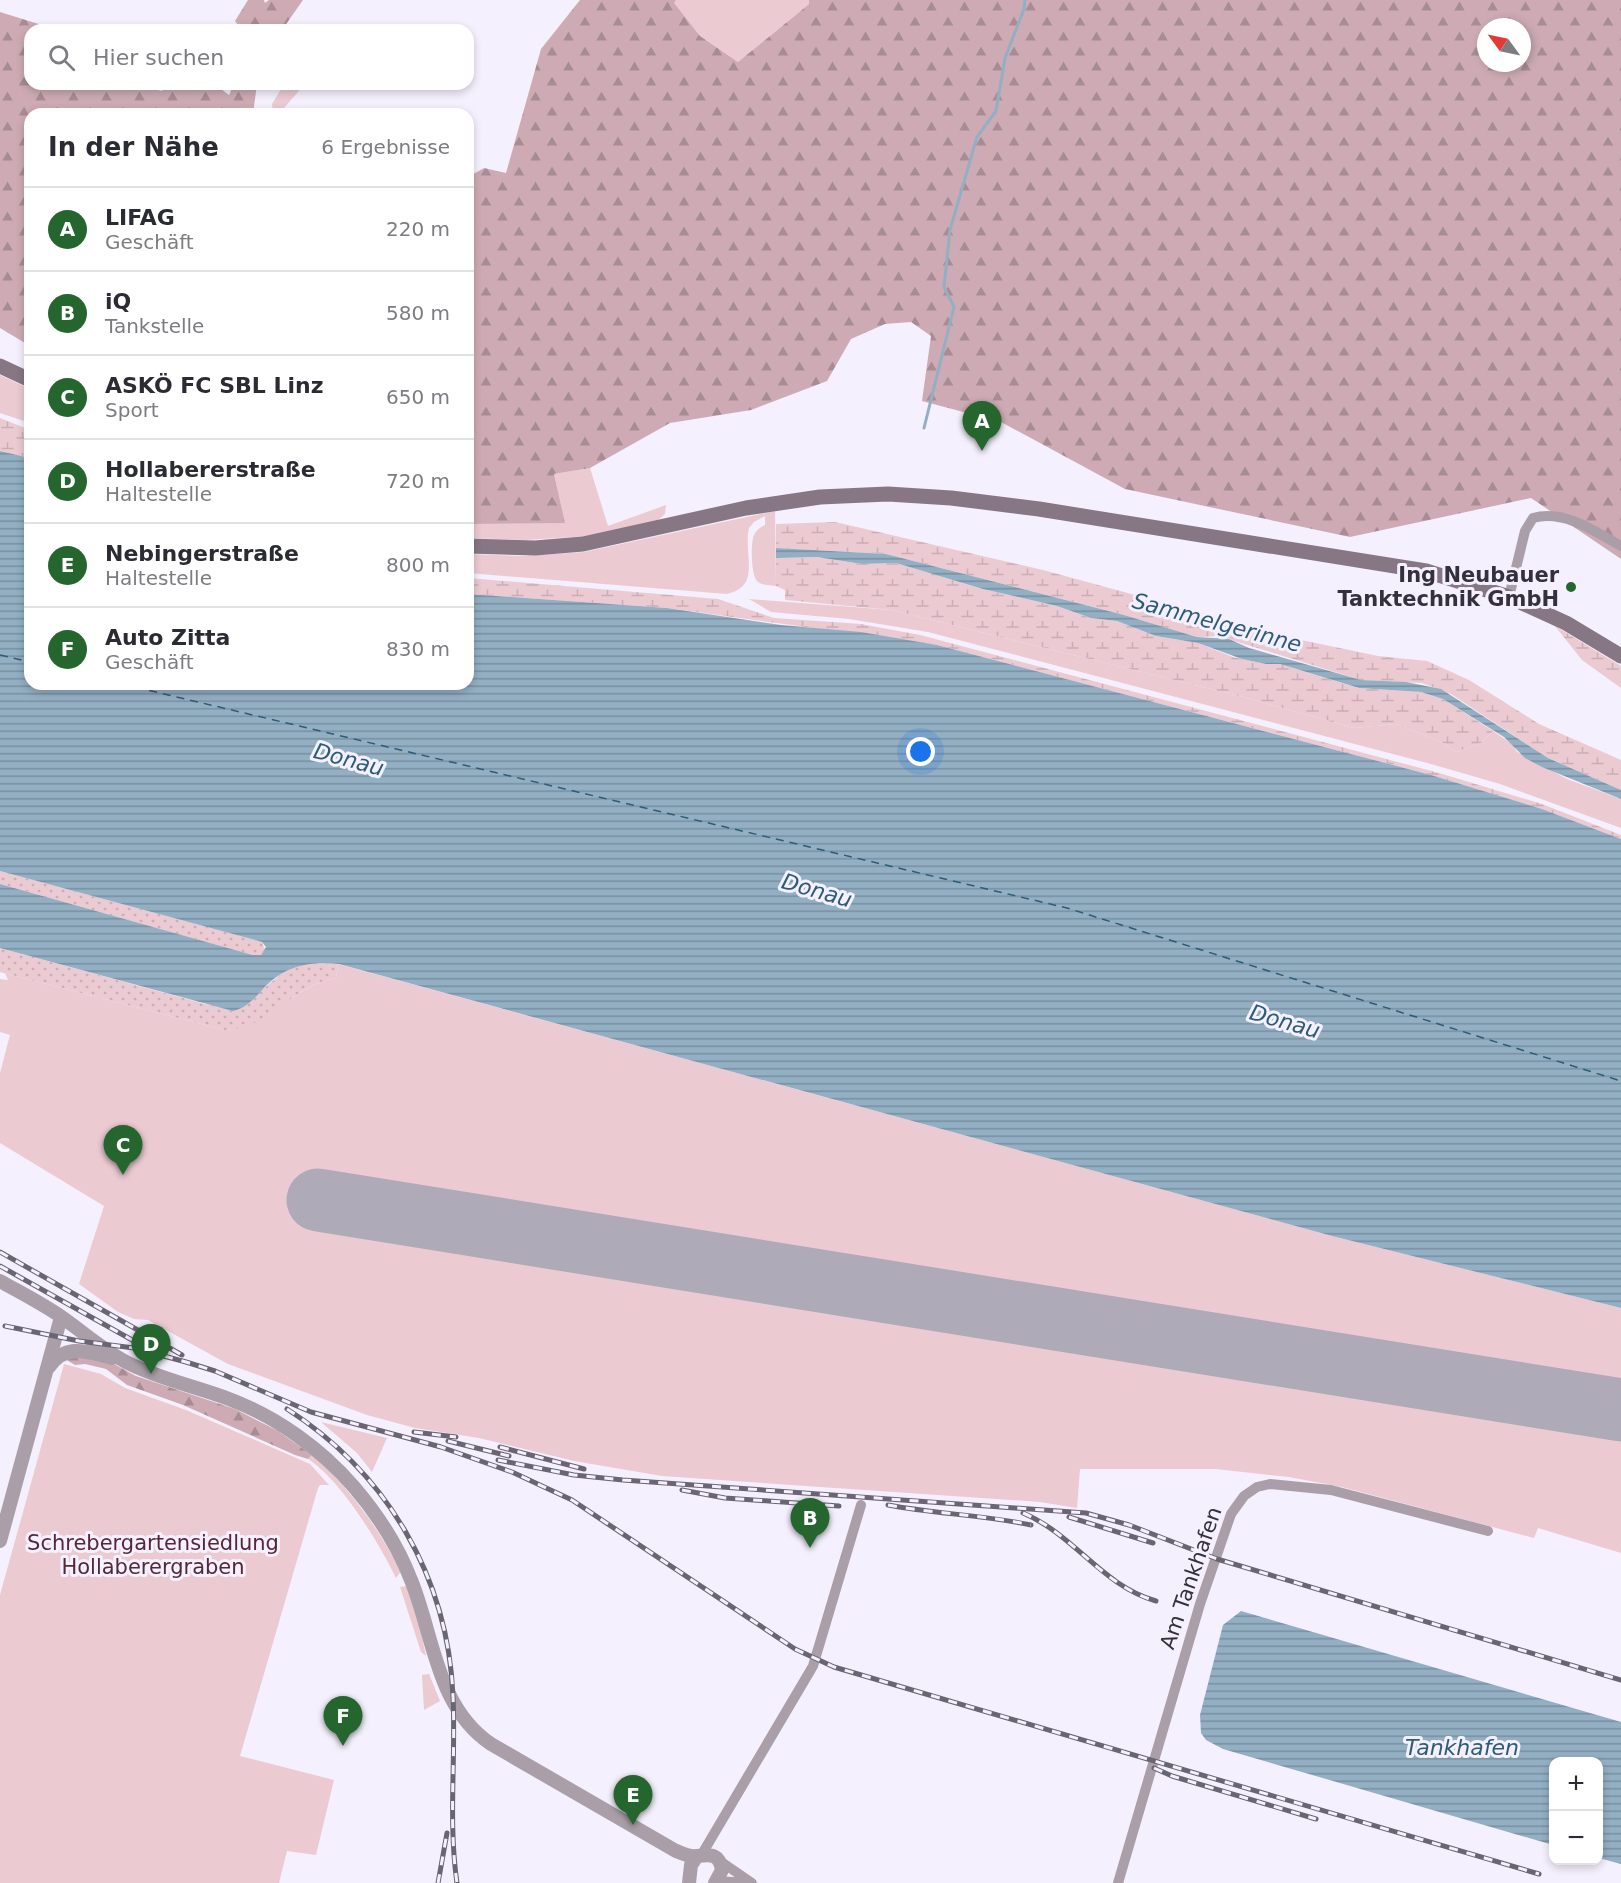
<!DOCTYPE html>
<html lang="de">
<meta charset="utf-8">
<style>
:root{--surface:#fff;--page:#f7f7f7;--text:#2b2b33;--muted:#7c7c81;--line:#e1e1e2;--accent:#25662f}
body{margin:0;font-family:"DejaVu Sans",sans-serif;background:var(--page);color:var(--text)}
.controls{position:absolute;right:18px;bottom:18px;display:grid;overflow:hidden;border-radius:12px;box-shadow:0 3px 9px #0003}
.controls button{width:54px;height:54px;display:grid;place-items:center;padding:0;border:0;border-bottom:2px solid var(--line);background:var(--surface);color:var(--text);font:30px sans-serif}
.compass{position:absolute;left:1477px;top:18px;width:54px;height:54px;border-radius:50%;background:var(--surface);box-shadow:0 3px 9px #0003;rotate:303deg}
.you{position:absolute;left:921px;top:752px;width:21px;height:21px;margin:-15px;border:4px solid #fff;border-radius:50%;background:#1a73e8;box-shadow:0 0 0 9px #1a73e833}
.badge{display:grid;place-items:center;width:39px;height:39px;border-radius:50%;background:var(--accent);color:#fff;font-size:20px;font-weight:700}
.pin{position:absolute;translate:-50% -50px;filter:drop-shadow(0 2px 3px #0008)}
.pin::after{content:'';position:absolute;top:32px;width:21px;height:18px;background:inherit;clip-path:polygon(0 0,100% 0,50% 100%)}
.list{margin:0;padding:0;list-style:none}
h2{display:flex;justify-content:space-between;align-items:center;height:78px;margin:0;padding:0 24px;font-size:26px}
h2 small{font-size:20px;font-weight:400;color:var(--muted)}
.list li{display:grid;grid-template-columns:39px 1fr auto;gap:18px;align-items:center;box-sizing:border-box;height:84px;padding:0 24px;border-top:2px solid var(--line)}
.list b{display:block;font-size:22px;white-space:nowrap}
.list p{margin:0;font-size:20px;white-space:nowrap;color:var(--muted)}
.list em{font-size:20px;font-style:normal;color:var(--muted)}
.icon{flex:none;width:33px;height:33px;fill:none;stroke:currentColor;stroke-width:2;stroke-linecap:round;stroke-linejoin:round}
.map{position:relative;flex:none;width:1621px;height:1883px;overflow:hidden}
.search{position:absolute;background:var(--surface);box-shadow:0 3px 9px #0003;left:24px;top:24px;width:450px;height:66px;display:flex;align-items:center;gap:15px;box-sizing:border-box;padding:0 21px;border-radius:18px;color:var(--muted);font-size:22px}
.panel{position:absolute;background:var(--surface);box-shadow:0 3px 9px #0003;left:24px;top:108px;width:450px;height:582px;border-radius:18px}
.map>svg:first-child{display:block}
.green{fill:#ebcad2}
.forest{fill:url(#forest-firs);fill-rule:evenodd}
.wetland{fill:url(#wetland-marsh)}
.park{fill:url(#park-dots)}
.water{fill:url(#water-rules)}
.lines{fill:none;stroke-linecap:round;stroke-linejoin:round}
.stream{stroke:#93afc3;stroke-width:3}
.ferry{stroke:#2c5c7a;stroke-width:1.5;stroke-dasharray:8 6;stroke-linecap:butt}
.runway{stroke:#aeaab8;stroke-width:63}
.minor{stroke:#aa9fa8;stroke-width:10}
.tertiary{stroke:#aa9fa8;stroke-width:14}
.secondary{stroke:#877785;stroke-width:15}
.rail-casing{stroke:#696572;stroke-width:5}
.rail{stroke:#f4f0fd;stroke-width:3;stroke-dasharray:9;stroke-linecap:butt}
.poi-dot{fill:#25662f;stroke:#f4f0fd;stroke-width:2}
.labels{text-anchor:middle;stroke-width:6;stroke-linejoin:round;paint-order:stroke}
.poi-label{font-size:21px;font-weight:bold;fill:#34303d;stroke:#f4f0fd;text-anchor:end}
.park-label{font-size:21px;fill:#562837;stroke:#f4f0fd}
.street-label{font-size:21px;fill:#34303d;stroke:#f4f0fd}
.water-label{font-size:22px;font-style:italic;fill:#2c5c7a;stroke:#f4f0fd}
</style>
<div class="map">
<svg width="1621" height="1883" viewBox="0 0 1621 1883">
<defs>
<pattern id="forest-firs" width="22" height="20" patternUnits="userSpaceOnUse" patternTransform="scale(1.5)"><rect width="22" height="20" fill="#ceabb4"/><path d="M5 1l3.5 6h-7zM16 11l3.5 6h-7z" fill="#a88c94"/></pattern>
<pattern id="wetland-marsh" width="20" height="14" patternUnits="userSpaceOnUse" patternTransform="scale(1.5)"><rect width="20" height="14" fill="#ebcad2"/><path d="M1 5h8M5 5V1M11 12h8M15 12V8" fill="none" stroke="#caaeb5"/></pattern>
<pattern id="park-dots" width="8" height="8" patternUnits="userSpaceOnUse" patternTransform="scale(1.5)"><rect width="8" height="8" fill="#ebcad2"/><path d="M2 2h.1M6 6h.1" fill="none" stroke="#caaeb5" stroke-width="1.8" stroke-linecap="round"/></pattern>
<pattern id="water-rules" width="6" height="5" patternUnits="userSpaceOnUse" patternTransform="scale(1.5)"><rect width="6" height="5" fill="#93afc3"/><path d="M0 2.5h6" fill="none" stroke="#798fa0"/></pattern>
</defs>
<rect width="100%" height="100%" fill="#f4f0fd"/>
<path class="green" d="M676,0h133v4l-71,58 -38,-26 -27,-33z
M284,84h21l-21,24 -1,6h-10l-1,-10z
M0,375l30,14v34l-30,-10z
M590,468l18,58 58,-21 -1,9 -9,8 -67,14 -64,4 -57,-2v-15l96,-1 -10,-48z
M775,511l1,75c-6,-1 -14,0 -19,-5 -6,-7 -6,-34 -4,-43 2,-7 6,-10 12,-13v-9l-11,6 -5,6c-6,27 13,58 -22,66l-259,-21v-19l56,2 60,-4z
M749,599l143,11 355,88 107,30 42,-4 46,18 14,10 25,-9 12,-12 19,13 5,8 50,27 54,20v29l-121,-44 -69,-20 -503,-132 -79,-13 -78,-7z
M338,964l994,272 289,72v245l-83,-25 -4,10 -192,-51 -53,-10 -73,-8h-136l-3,39 -37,-6 -378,-26 -88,-15 -95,-23 -64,-10 -48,-13 -139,-51 -80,-44 -14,-1 -16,-7 -39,-28 25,-78 -104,-63v-70l10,-38 -10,-3v-53l8,1 -3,-7 -5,-1 225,58c39,-1 70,-45 111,-52z
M64,1364l37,10 24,14 61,22 124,54 19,21h-9l-2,3 -78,268 94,24 -18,75 -29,-4 -8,32h-279v-288z
M321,1422l66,16 -15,34 -15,-19z
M312,1455c38,33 65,72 89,116l-5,7c-17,-35 -55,-98 -88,-119z
M407,1586l12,37 7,33 -5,-4 -21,-65z
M429,1674l11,27 -16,9 -2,-35z"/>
<path class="forest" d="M248,0h16l1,3 4,-3h34l-21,30h-40l-7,-9z
M580,0h96l-2,3 26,33 38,26 71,-58v-4h812v559l-90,-61 -181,39 -225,-48 -124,-67 -79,-21 9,-65 -20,-14 -26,2 -34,15 -24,42 -76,29 -81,13 -80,45 -36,6 11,49 -97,1v-347l16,-9 22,5 35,-124zM1486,27h36v36h-36z
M0,12l58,18h-28v54h104l28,7 4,-7h48l15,11 5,-11h23l-4,30h-223v232l-30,-18z
M82,1357l32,7 22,12 99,33 43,22 34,24 -4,4 -13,-4 -112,-50 -56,-20 -21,-16 -21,-5 -10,1 -10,-6z"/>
<path class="wetland" d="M0,418l30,12v28l-30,-7z
M835,522l208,48 258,70 77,16 49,5 42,19 70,44 82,36v30l-73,-32 -97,-64 -29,-11 -61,-3 -143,-44 -21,1 -73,-22 -238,-61 -110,-6v-24z
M817,557l45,7 34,-1 87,26 74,17 34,12 26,3 39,15 42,7 35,14 33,7h14l78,24 63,4 22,7 50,32 -12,12 -25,9 -14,-10 -46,-18 -42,4 -107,-30 -355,-88 -107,-10v-10l-9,-4v-28z
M468,578l250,21 56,19 87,6 59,11 519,138 103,31 79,31v4l-79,-30 -111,-34 -494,-130 -270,-37 -199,-14z
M1555,626l66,40v22l-39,-28z"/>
<path class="park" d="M0,871l262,71 3,8 -4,5h-8l-253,-71z
M0,948l205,56 34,5 48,-40 21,-6 30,1 -2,14c-46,8 -66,51 -111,52l-225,-58z"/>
<path class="water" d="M0,451l30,7v226h438v-90l199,14 114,17 80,7 76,13 494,130 111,34 79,30v469l-289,-72 -993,-272c-31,-3 -55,2 -76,25 -9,10 -17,19 -30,22l-233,-63v-64l253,71h8l5,-8 -4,-5 -262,-71z
M776,548l110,6 238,61 73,22 32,2 20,9 112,32 45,2 35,7 107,69 73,32v9l-79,-32 -17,-9 -21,-21 -61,-38 -22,-7 -62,-4 -79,-24h-14l-24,-5 -44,-16 -42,-7 -39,-15 -26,-3 -34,-12 -74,-17 -87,-26 -34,1 -45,-7 -41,1z
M1241,1611l380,111v142l-22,-6 -1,-96h-44l-1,83 -330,-96 -17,-9 -5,-7 -1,-18 23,-90z"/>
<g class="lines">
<path class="stream" d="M924,428l30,-121 -10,-20 6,-57 27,-93 19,-26 9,-53 19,-49 1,-9"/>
<path class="ferry" d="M0,655l30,7
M122,684l945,224 554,173"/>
<path class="runway" d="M318,1200l1303,210"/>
<path class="minor" d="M1509,597l16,-66 8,-13c31,-9 63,14 88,28
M702,1854l111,-188 48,-161
M720,1861l32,22
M718,1881l29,2
M1118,1883l82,-279 31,-90 13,-18 13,-9 13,-3 61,6 157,41"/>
<path class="tertiary" d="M0,1281c21,12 43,23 63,37 21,15 40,32 63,44 33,17 69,24 103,37 48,18 92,50 125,88 24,28 44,59 57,93 23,56 25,127 80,164l185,107c6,2 13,6 20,5 13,-1 23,-4 26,14l-7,13
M49,1367c17,-25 39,-15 63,-9
M0,1541l61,-224
M689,1883l2,-18 6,-9"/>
<path class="secondary" d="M0,366l30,14
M468,546l67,2 48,-4 163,-36 74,-11 68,-3 63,4 88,11 387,62 83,26 57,26 55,33"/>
<defs>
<path id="rail" d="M0,1252l182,103
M0,1266l141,79
M5,1326l74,15 55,7 52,14 29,9 96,41 130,35 71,25 60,28 223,149 39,18 705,207
M287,1409c100,64 161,168 166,287 3,63 -5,125 4,187
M414,1432l42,5
M448,1441l61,15
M500,1447l84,22
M498,1460l76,15 49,5 463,33 43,12 88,34 404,121
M682,1490l43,8 114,8
M888,1505c48,9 96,10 143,20
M1023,1513c52,22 79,73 133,88
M1069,1517l84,26
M1154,1768l18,8 144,43
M438,1883l9,-50"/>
</defs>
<use href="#rail" class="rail-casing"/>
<use href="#rail" class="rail"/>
</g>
<circle class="poi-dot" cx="1571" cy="587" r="6"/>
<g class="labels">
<g class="poi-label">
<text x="1559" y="582">Ing Neubauer<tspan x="1559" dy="24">Tanktechnik GmbH</tspan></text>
</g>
<g class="park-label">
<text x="153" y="1550">Schrebergartensiedlung<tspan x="153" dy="24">Hollaberergraben</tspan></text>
</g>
<g class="street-label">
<text transform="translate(1191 1578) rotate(-71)" y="7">Am Tankhafen</text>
</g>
<g class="water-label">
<text transform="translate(1217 622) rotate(15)" y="8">Sammelgerinne</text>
<text transform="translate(349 759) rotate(15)" y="8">Donau</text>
<text transform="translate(817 890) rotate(16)" y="8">Donau</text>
<text transform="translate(1285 1021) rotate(16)" y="8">Donau</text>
<text x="1462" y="1755">Tankhafen</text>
</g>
</g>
</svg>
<div class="controls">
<button>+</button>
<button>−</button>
</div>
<svg class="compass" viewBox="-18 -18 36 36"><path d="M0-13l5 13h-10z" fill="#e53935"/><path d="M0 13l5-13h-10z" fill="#7c7c81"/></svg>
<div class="you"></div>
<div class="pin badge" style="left:982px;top:451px">A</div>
<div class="pin badge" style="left:810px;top:1548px">B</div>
<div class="pin badge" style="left:123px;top:1175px">C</div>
<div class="pin badge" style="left:151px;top:1374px">D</div>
<div class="pin badge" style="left:633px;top:1825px">E</div>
<div class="pin badge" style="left:343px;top:1746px">F</div>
<div class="search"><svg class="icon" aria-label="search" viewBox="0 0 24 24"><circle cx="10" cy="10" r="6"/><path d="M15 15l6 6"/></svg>Hier suchen</div>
<section class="panel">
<h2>In der Nähe<small>6 Ergebnisse</small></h2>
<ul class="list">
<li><span class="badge">A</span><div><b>LIFAG</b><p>Geschäft</p></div><em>220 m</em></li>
<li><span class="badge">B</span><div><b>iQ</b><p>Tankstelle</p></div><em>580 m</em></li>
<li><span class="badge">C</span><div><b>ASKÖ FC SBL Linz</b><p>Sport</p></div><em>650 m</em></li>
<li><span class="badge">D</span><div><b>Hollabererstraße</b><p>Haltestelle</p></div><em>720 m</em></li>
<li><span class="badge">E</span><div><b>Nebingerstraße</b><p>Haltestelle</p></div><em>800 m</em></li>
<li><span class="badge">F</span><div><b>Auto Zitta</b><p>Geschäft</p></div><em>830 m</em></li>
</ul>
</section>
</div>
